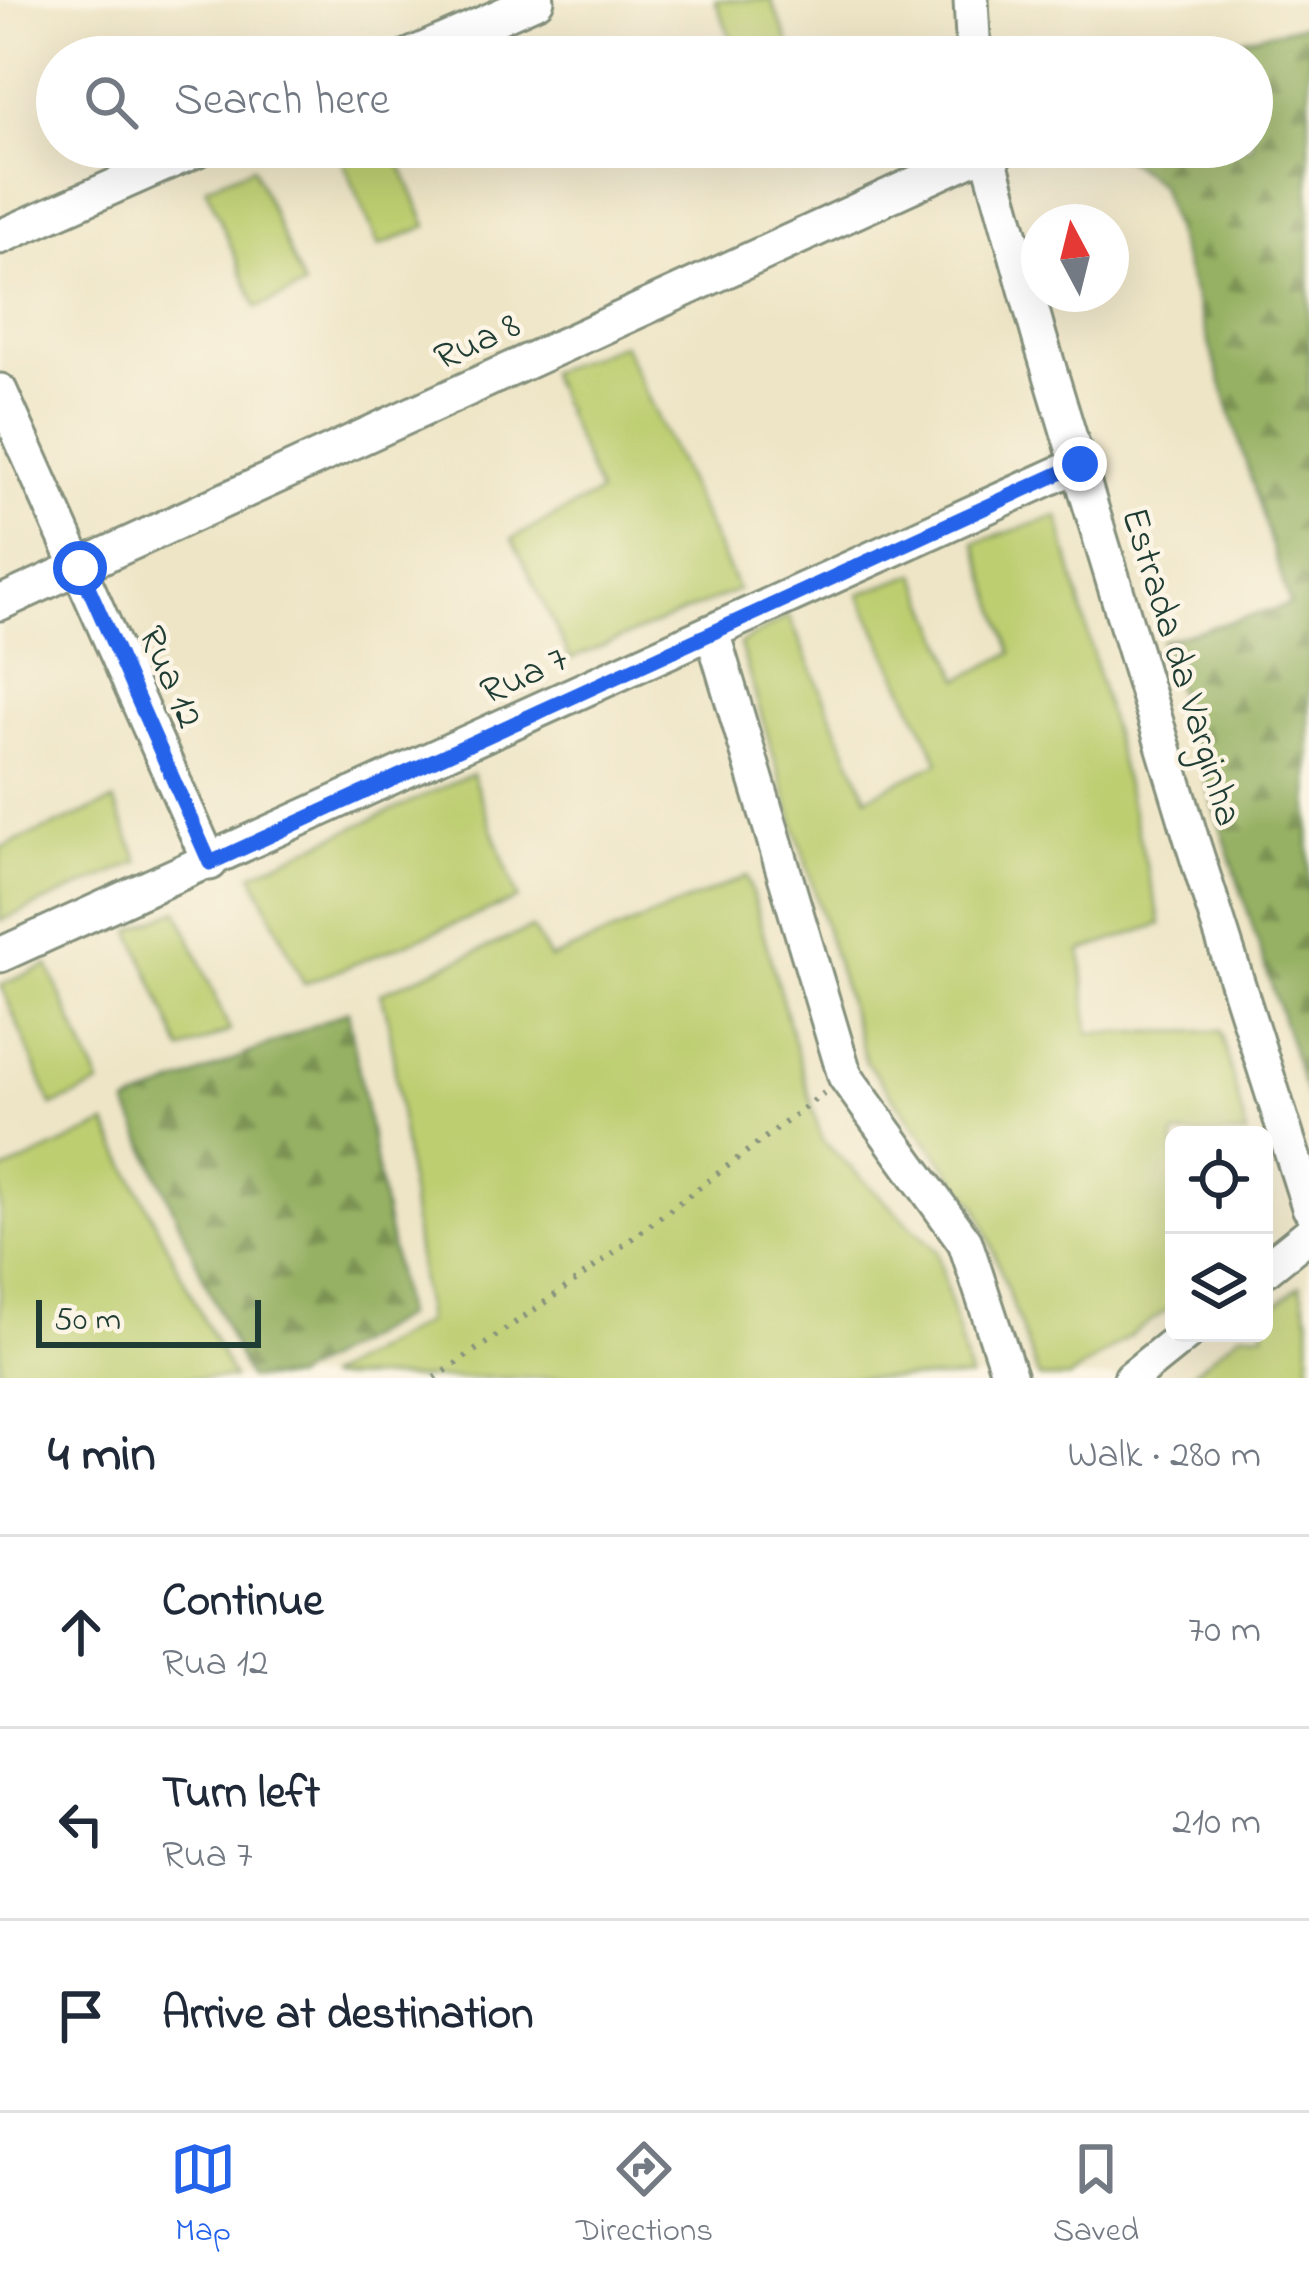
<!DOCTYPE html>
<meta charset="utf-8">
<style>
:root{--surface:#fff;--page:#f2f2f3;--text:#1f2937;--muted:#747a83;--line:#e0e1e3;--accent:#2563eb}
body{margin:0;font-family:"Indie Flower",sans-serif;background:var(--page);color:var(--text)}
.controls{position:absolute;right:36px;bottom:36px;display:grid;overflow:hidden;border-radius:18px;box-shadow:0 12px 48px #0002}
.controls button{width:108px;height:108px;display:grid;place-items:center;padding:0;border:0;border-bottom:3px solid var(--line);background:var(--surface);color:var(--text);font:60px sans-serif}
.compass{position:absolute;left:1021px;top:204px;width:108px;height:108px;border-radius:50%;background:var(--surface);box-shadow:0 12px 48px #0002;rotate:353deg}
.scale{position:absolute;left:36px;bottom:30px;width:225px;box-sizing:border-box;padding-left:12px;border:6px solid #1f3d34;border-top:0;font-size:33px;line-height:42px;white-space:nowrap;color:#1f3d34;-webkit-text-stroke:9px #fcf5e5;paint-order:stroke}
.stop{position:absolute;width:36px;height:36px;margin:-27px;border:9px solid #2563eb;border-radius:50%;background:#fff}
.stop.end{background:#2563eb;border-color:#fff;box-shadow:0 3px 12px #0008}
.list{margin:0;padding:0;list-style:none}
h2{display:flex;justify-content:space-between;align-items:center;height:156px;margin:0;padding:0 48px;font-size:51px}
h2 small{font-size:39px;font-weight:400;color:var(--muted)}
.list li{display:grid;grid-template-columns:78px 1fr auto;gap:36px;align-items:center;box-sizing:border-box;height:192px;padding:0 48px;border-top:3px solid var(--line)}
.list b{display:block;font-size:45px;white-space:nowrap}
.list p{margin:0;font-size:39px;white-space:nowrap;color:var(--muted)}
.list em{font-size:39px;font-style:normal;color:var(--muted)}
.icon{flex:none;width:66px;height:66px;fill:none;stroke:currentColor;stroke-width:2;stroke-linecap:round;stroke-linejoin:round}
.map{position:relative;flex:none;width:1309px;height:1378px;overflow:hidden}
.search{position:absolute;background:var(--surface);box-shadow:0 12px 48px #0002;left:36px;right:36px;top:36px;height:132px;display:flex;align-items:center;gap:30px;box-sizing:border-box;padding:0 42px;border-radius:66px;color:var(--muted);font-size:45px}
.sheet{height:732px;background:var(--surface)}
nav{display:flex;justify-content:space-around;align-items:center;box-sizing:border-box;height:168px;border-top:3px solid var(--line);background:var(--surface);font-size:33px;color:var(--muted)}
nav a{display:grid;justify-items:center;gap:6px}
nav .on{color:var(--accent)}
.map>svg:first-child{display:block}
.green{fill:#bdce71;stroke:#6e8652;stroke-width:3}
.forest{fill:url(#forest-firs);stroke:#5a774c;stroke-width:3}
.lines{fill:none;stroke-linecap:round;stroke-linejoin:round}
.street-casing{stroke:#86917d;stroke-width:39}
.path{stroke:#86917d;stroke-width:6;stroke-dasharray:3 9;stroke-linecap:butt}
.street{stroke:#fff;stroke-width:33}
.route{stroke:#2563eb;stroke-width:15}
.labels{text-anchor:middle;stroke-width:9;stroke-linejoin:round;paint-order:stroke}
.street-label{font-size:39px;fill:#1f3d34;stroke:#fcf5e5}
</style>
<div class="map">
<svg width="1309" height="1378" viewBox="0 0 1309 1378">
<defs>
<pattern id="forest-firs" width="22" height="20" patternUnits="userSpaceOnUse" patternTransform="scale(3)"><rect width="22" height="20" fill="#96b163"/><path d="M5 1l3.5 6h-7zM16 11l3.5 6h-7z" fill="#7a9152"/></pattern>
</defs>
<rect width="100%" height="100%" fill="#fcf5e5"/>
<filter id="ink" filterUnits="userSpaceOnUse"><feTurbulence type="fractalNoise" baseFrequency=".00833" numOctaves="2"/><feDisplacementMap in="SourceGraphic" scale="24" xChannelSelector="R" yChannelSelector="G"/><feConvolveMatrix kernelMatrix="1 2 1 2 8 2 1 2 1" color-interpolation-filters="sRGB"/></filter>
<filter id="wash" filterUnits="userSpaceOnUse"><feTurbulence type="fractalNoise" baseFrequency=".004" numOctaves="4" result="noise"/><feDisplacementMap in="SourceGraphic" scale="48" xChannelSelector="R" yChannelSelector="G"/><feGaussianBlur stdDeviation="2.7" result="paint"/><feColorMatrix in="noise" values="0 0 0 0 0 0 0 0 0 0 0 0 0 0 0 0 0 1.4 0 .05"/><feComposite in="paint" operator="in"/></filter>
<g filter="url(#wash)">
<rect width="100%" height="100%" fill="#eee5c6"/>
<path class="green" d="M715,0h56l24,57h-56z
M337,147h56l34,79 -48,20z
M253,167l51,120 -47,21 -51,-121z
M623,344l115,246 -167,69 -59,-120 87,-46 -51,-121z
M1058,516l103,408 -80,27 8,82 132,-2 26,104h-73v170l-105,73h-30l-61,-170 -112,-146 -126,-418 49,-28 78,181 72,-35 -80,-168 57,-20 44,105 52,-26 -37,-110z
M472,774l46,125 -214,85 -52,-110z
M114,801l25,61 -139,59v-73z
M747,876l75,264 115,111 33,127h-646l102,-56 -37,-300 -8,-29 151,-65 18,31z
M178,910l52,121 -48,20 -51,-120z
M48,965l52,120 -48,21 -51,-121z
M106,1124l127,254h-233v-205z
M1300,1285l9,35v58h-123l55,-45h23v-19z"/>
<path class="forest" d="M1309,24v1078l-148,-461 129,-36 -130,-420 -50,-38h142v-90h-94z
M348,1011l56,305 -111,62h-45l-121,-273z"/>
</g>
<g filter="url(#ink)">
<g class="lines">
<defs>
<path id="street" d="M971,0l3,57
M407,57l130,-57
M986,147l54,192 153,505 116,363
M0,237l203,-90
M0,391l210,472
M0,603l987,-452
M712,632l133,444 120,166 45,136
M0,955l1080,-491
M1264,1270l45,-36
M1131,1378l56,-45"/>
</defs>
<use href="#street" class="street-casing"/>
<path class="path" d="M435,1378l145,-100 244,-185"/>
<use href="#street" class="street"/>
</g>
</g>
<g class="lines" filter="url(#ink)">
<path class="route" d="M80,568l130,295 870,-399"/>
</g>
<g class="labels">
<g class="street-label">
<text transform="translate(476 339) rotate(-25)" y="14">Rua 8</text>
<text transform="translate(1184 666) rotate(73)" y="14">Estrada da Varginha</text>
<text transform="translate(523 673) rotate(-25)" y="14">Rua 7</text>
<text transform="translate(173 676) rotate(66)" y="14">Rua 12</text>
</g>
</g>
</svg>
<div class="controls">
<button><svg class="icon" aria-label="locate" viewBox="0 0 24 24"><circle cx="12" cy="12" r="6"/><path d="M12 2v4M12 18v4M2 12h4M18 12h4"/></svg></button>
<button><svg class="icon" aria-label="layers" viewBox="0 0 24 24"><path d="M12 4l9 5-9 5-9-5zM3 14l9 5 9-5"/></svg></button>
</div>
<svg class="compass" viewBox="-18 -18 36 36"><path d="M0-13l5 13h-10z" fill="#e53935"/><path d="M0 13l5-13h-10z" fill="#747a83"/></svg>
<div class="scale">50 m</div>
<div class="stop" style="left:80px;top:568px"></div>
<div class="stop end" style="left:1080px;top:464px"></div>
<div class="search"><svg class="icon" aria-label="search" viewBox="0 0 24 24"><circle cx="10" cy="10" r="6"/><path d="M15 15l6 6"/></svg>Search here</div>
</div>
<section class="sheet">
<h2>4 min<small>Walk · 280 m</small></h2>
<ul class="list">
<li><svg class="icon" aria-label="ahead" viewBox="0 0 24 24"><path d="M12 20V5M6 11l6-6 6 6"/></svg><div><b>Continue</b><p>Rua 12</p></div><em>70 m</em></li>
<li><svg class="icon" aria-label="left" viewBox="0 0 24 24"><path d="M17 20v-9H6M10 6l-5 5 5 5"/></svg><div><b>Turn left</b><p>Rua 7</p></div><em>210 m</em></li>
<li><svg class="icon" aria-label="arrive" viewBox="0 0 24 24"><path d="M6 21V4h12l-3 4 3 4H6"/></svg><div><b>Arrive at destination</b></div></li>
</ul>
</section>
<nav>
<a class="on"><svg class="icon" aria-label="map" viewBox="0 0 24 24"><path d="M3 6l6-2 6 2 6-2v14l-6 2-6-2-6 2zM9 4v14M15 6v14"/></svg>Map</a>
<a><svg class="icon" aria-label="directions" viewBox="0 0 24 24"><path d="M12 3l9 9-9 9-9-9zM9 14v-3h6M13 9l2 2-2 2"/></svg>Directions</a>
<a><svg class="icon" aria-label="saved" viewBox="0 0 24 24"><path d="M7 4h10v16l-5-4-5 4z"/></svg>Saved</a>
</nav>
